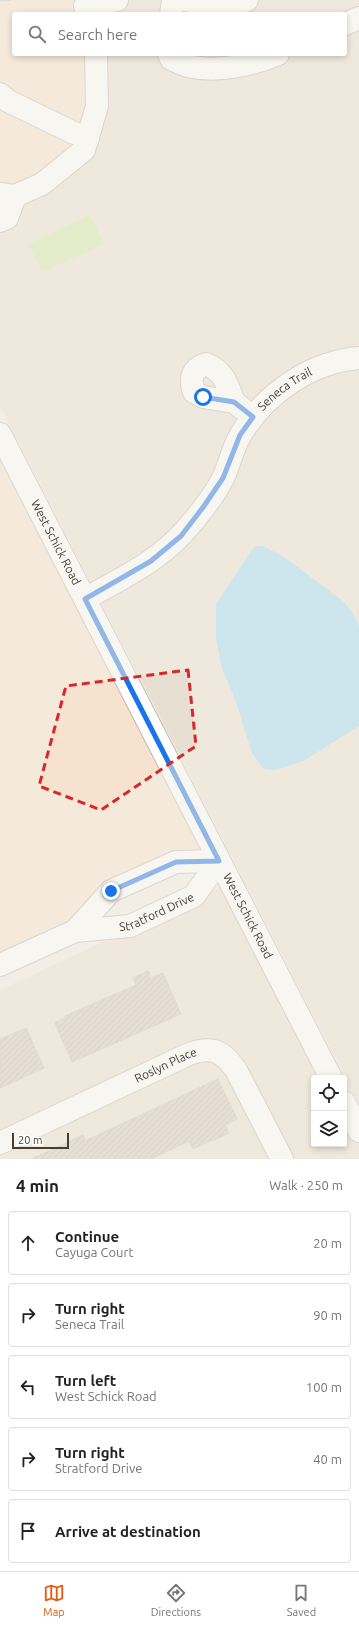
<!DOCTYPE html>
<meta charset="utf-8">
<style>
:root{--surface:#fff;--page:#f6f6f6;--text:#222;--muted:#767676;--line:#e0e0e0;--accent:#ea580c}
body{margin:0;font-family:Ubuntu,sans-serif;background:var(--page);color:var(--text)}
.controls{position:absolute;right:12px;bottom:12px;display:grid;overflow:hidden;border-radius:4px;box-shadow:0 2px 6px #0003}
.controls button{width:36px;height:36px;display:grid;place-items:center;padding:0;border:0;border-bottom:1px solid var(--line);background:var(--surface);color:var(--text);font:20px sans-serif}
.scale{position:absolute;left:12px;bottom:10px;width:57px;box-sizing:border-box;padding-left:4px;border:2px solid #463d35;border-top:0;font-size:11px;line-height:14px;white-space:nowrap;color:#463d35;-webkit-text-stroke:3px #fff;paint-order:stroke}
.stop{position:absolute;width:12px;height:12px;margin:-9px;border:3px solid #1a73e8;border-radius:50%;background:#fff}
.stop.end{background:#1a73e8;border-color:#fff;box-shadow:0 1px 4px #0008}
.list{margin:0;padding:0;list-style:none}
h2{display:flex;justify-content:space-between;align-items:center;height:52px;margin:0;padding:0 16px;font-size:17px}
h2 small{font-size:13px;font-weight:400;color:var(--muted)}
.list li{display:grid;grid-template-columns:26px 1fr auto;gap:12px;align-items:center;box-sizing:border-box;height:64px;margin:0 8px 8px;padding:0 8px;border:1px solid var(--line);border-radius:4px}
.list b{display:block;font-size:15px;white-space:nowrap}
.list p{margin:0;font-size:13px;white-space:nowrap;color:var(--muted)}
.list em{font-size:13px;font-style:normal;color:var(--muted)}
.icon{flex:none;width:22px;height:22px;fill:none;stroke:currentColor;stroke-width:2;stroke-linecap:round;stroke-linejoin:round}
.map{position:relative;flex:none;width:359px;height:1159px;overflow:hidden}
.search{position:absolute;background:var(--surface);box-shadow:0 2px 6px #0003;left:12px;right:12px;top:12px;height:44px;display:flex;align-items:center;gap:10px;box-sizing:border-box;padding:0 14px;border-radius:4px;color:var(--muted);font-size:15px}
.sheet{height:412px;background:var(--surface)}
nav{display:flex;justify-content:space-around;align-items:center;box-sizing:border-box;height:56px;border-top:1px solid var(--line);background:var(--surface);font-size:11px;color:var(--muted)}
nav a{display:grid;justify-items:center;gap:2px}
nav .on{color:var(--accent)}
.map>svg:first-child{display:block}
.residential{fill:#e8dfd3}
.commercial{fill:#f6e2cf}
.pitch{fill:#d4e9ac}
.water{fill:#9fd9f3}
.building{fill:url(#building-hatch);stroke:#d0bfad}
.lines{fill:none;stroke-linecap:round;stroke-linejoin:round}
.minor-tunnel{stroke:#d0cbc2;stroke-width:22;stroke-dasharray:22 11;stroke-linecap:butt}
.minor-casing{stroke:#c2b7ab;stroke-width:24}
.minor{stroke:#fff;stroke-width:22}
.route{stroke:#1a73e8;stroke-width:5}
.marked{fill:none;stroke:#d62828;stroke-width:3;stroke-dasharray:8 5;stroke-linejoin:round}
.labels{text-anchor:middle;stroke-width:3.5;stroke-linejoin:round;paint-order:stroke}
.street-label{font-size:12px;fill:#463d35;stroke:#fff}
</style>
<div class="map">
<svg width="359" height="1159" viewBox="0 0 359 1159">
<defs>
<pattern id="building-hatch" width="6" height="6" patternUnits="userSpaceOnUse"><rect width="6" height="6" fill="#d8cbbd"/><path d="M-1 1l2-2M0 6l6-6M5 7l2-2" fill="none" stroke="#bbafa3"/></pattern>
</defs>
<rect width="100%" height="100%" fill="#f3eee5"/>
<path class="residential" d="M91,0h268v1104l-359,-698v-191l100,-161h245v-40h-251z
M231,882l97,196h-14v66h30v-35l15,31v19h-359v-169z"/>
<path class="commercial" d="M0,0h91l3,14h-80v40h86l7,48 -11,48 -51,44 -45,21z
M0,461l58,96 151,294 -209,105z"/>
<path class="pitch" d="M90,215l14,29 -62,28 -13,-28z"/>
<path class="water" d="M263,546l21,11 59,44 9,11 7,14v100l-56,35 -28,9 -11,-1 -12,-16 -15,-49 -15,-36 -6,-30v-34l38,-57z"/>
<path class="building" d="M148,971l3,7 12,-5 18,41 -109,48 -17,-39 10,-5v-2l71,-31 -3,-7z
M26,1028l18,40 -44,20v-49z
M218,1079l19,40 -12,6 4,8 -17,8v-1l-19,9 -4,-8 -38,18h-119l51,-24 2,6z"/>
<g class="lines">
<path class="minor-tunnel" d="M0,1v-1"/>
<defs>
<g id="minor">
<path d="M185,0l9,2h47l6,-2"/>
<path d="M85,6l32,-6"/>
<path d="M171,14l2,-14"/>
<path d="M345,24l14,-6"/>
<path d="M169,54l2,5c7,3 14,7 21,8 28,5 60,-2 86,-13"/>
<path d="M0,94l8,7 66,32 14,5"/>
<path d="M0,194l15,2 27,-12 42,-34 13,-44 -1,-52"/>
<path d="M0,221l7,-3 8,-22"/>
<path d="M234,402c-7,-18 -9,-30 -28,-38 -14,4 -17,15 -12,28l9,5 31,5 19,15"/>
<path id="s1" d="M0,434l331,644"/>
<path id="s2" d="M85,599c33,-19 70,-36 96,-64 13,-14 35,-41 43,-59 6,-13 9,-29 17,-42 25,-41 70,-72 118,-76"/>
<path d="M75,931l36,-40 65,-29 43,-1"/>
<path id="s3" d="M0,965l75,-34 55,-5 64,-30 25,-35"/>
<path d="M344,1102l15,29"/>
<path id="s4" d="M0,1143l189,-89c23,-8 33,-4 47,16l46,89"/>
</g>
</defs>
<use href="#minor" class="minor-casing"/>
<use href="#minor" class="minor"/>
</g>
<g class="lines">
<path class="route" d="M111,891l65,-29 43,-1 -134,-262 66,-38 30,-25 23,-30 19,-28 17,-43 13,-18 -19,-15 -31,-5"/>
</g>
<path d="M0 0H359V1159H0ZM188,670l8,76 -95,64 -62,-24 27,-100z" fill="#f3eee5" fill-opacity=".55" fill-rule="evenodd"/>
<path class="marked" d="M188,670l8,76 -95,64 -62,-24 27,-100z"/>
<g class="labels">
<g class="street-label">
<text dy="4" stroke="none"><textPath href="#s2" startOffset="298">Seneca Trail</textPath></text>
<text dy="4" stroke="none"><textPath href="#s1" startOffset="122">West Schick Road</textPath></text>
<text dy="4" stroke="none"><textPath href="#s3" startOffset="167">Stratford Drive</textPath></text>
<text dy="4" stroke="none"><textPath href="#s1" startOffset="542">West Schick Road</textPath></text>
<text dy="4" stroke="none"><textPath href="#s4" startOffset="183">Roslyn Place</textPath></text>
</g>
</g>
</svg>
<div class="controls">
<button><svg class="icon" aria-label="locate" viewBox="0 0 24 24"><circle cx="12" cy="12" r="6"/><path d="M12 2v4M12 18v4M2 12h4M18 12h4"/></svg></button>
<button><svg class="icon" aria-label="layers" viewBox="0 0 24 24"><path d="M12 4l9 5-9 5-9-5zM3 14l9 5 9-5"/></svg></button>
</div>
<div class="scale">20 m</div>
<div class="stop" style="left:203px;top:397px"></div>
<div class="stop end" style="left:111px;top:891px"></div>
<div class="search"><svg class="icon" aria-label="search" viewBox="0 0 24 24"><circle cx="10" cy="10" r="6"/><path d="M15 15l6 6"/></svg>Search here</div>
</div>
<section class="sheet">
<h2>4 min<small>Walk · 250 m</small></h2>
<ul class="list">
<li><svg class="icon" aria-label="ahead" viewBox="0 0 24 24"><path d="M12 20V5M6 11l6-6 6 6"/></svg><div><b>Continue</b><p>Cayuga Court</p></div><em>20 m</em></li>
<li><svg class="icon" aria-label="right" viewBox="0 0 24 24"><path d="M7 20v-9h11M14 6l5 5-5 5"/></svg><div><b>Turn right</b><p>Seneca Trail</p></div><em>90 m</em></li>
<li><svg class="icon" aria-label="left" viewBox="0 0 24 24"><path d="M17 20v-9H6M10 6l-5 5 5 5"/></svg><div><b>Turn left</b><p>West Schick Road</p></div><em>100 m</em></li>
<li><svg class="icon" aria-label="right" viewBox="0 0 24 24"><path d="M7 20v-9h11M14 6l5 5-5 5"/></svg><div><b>Turn right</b><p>Stratford Drive</p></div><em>40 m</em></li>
<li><svg class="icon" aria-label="arrive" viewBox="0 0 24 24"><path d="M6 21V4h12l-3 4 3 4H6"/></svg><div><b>Arrive at destination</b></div></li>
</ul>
</section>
<nav>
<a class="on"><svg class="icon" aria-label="map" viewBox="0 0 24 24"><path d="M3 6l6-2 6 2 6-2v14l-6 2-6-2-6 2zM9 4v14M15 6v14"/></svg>Map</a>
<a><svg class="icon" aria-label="directions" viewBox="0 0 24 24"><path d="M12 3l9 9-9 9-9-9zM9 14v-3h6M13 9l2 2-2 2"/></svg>Directions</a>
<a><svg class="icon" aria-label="saved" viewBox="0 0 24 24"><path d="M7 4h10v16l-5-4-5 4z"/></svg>Saved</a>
</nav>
